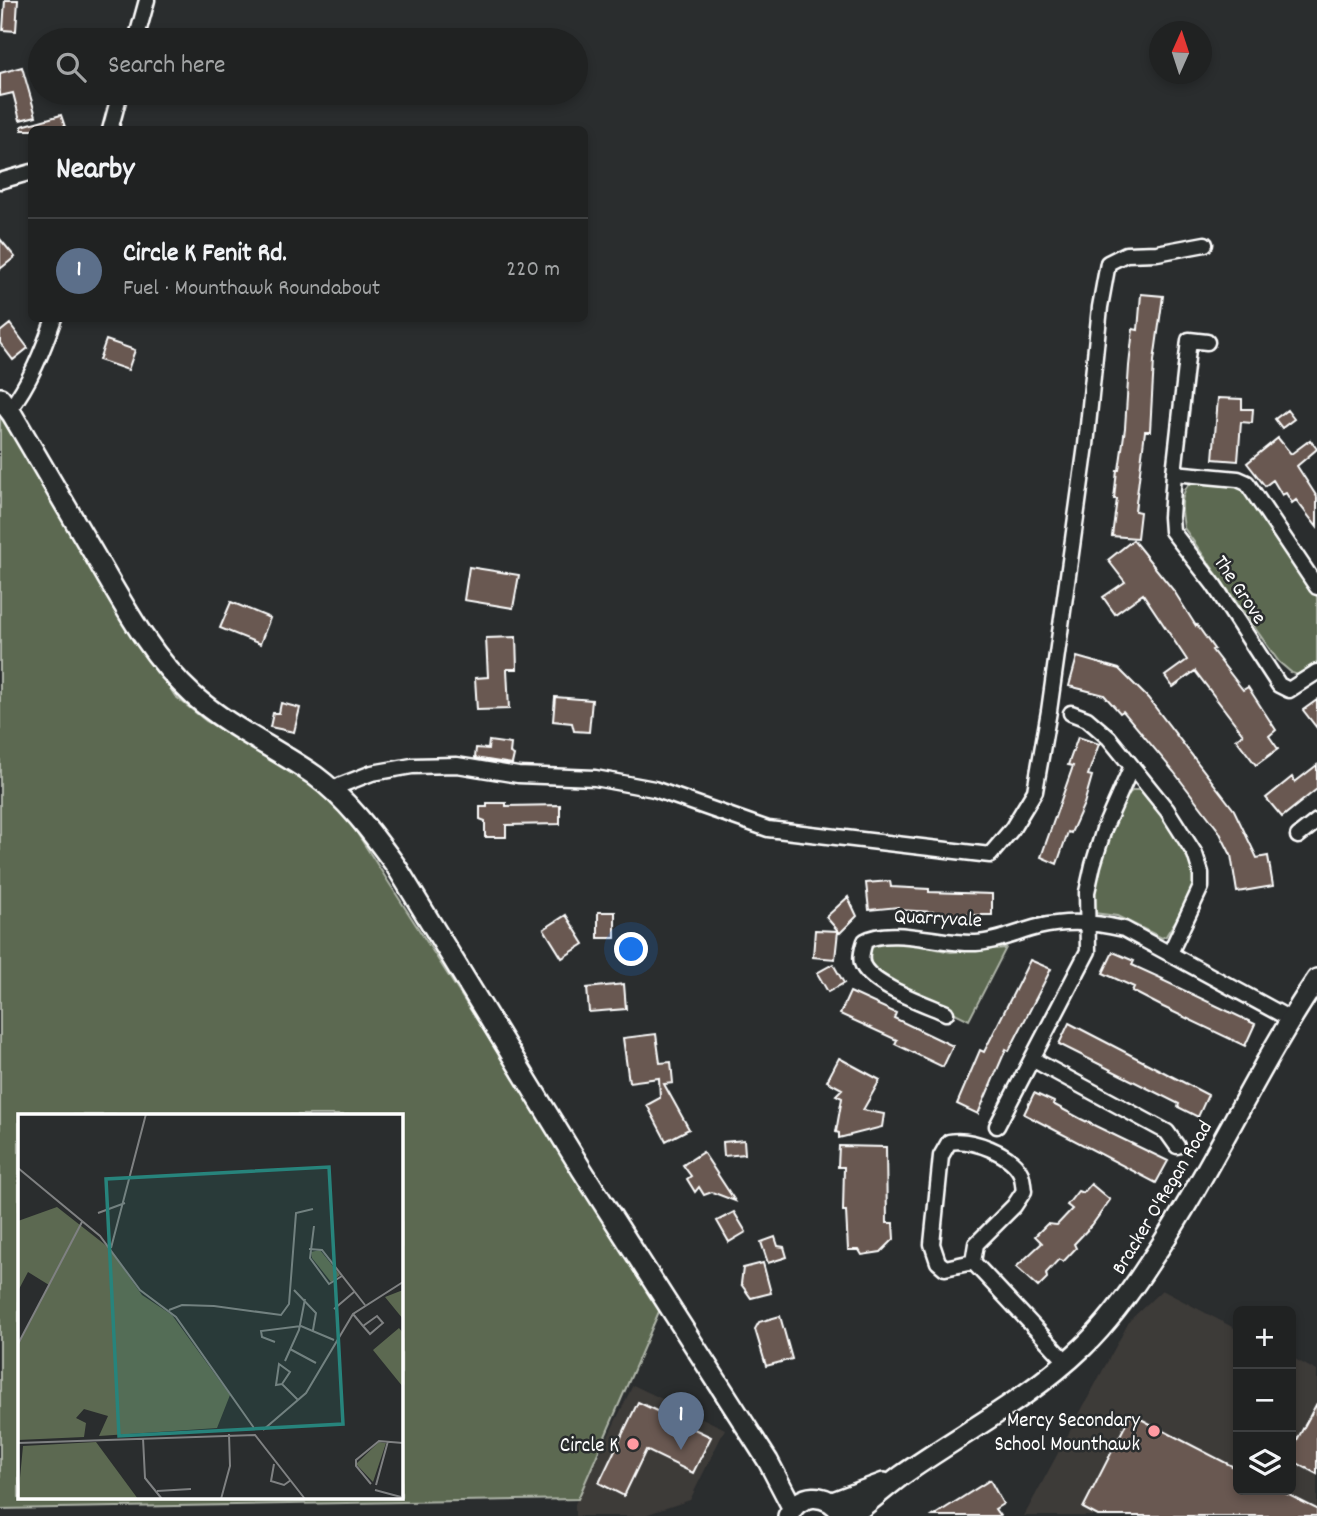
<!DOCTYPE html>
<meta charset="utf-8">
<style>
:root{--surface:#202222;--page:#282a2a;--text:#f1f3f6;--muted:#a2a4a5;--line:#3d3f40;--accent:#ff9aa2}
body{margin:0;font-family:Dekko,sans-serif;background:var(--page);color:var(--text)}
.controls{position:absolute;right:21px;bottom:21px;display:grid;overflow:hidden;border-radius:10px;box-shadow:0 4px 10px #0003}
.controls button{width:63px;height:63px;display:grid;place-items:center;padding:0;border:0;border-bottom:2px solid var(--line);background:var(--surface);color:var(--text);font:35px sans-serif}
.compass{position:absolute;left:1149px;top:21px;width:63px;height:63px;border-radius:50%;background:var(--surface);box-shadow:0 4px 10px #0003;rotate:3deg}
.you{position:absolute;left:632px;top:950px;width:24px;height:24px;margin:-18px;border:5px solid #fff;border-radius:50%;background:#1a73e8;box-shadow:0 0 0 10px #1a73e833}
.badge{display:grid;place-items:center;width:46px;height:46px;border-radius:50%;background:var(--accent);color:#fff;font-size:23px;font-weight:700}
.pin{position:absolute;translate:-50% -58px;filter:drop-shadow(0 2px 4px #0008)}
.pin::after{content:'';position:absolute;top:37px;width:24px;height:21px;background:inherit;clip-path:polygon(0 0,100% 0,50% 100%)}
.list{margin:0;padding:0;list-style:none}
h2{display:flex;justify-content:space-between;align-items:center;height:91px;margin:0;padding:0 28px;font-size:30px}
h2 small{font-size:23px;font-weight:400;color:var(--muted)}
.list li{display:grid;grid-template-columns:46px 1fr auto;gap:21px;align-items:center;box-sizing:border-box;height:105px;padding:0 28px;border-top:2px solid var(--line)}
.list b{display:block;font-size:26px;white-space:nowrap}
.list p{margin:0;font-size:23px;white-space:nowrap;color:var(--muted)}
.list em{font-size:23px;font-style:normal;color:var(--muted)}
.icon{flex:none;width:38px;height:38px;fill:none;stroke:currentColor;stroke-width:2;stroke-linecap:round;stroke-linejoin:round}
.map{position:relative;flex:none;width:1317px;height:1516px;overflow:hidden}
.search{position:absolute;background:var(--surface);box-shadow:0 4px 10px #0003;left:28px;top:28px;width:560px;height:77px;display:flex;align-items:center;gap:18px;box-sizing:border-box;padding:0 24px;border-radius:38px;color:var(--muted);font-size:26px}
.panel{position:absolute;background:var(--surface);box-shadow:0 4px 10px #0003;left:28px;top:126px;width:560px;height:196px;border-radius:10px}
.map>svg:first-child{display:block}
.built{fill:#3d3a38}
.green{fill:#5c6951;stroke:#aeb4a8;stroke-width:2;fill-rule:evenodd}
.building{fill:#695951;stroke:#fff;stroke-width:2}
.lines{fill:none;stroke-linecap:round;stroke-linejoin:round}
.minor-casing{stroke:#fff;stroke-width:19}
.secondary-casing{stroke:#fff;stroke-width:24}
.minor{stroke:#2a2d2e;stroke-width:14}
.secondary{stroke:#2a2d2e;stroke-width:19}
.poi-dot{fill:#ff9aa2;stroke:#2a2d2e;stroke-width:2.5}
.labels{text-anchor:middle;stroke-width:5;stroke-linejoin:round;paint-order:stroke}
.street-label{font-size:21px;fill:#fff;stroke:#2a2d2e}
.poi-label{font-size:21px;fill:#fff;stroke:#2a2d2e;text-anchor:end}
.inset-road{fill:none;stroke:#7f8182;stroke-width:2}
.view{fill:#27847c;fill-opacity:0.15;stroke:#27847c;stroke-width:3.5}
.inset-edge{fill:none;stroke:#fff;stroke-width:3.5}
</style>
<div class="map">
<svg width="1317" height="1516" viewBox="0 0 1317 1516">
<rect width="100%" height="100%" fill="#2a2d2e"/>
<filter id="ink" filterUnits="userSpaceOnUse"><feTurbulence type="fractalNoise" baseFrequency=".0143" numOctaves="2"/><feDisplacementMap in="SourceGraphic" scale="14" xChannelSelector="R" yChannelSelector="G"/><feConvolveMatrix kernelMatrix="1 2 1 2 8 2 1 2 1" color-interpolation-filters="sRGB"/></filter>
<g filter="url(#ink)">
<path class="built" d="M1162,1290l76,40v160h53v-133l26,14v145h-293l106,-196z
M633,1385l92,44 -35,71 -48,16h-67v-12z"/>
<path class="green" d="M0,416l175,280 31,25 101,56 43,45 311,485 -83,192 -578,10zM19,1115h382v382h-382z
M1201,482l36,4 12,8 68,95v77l-16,10 -9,-3 -13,-11 -95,-134c-2,-15 -5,-30 4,-43z
M1134,790h6l8,5c15,22 48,60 47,87 -1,15 -21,40 -29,54l-4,2 -45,-22 -23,-3 -4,-4c1,-13 2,-27 5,-39 4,-18 23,-74 39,-80z
M893,940l58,12 55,-4 -37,72 -90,-45 -8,-8 -1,-18 6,-6z"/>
<path class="building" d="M5,0h13l-2,31 -13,-1z
M22,67l14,49 -16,4 -7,-27 -13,3v-23z
M61,115l5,15h-44v-4z
M0,239l15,18 -15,12z
M1141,294l22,2 -9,65 -4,70h-5l-10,80 5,1 -3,26 -25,-2 5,-37h-3l3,-29h2l6,-42 4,-62 4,-37 5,1z
M10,324l18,24 -15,12 -13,-17v-11z
M106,340l29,10 -7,20 -29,-10z
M1218,398l24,1v10h11l-1,14 -11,-1 -3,39 -25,-2z
M1287,410l7,9 -12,9 -7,-9z
M1278,438l13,16 19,-14 7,9 -20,17 20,31v30l-21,-27 -4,3 -6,-10 -4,2 -9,-15 -8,6 -18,-23z
M1133,540l41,51 22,35 1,-1 17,24 -2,1 31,40 5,-3 28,43 -7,6 9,13 -22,16 -20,-26 7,-5 -48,-63 -22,16 -8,-11 22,-16 -44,-66 -28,20 -12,-17 22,-15 -17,-22z
M469,567l50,8 -6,33 -49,-8z
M231,602l39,16 -10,26 -40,-16z
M516,637l1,32h-10l2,40 -32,1 -2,-32 13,-1 -2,-39z
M1077,657l42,12 29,29 86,112 23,48 11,-2 5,30 -36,6 -6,-37 -12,-24 -45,-59 -51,-61 -3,2 -16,-18 -35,-9z
M555,697l37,3 -3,32 -15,-1 -2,-8 -19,-2z
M1317,700v28l-14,-18z
M281,703l19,5 -6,24 -24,-5 3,-14h6z
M1078,737l21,7 -11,31 4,1 -8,28 -13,29 -3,-1 -11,32 -16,-7 32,-91 -5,-1z
M489,741l22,3 -1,9 4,2 -2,9 -37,-6 1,-10 12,1z
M1317,765v24l-35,28 -16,-19 26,-21 3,5z
M487,803h19v3l54,-1v19l-54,1v12h-21v-16l-5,-2v-12h7z
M890,881l1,6 38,2v3l63,2v21h-58v-3l-36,-2v-3l-29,3 -3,-27z
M848,897l9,19 -17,17 -14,-16z
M598,912h17v26h-17z
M566,915l18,29 -22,14 -18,-29z
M815,930l23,1 -3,28 -22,-2z
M1113,952l21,9 -2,4 31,14 -1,1 93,44 -10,22 -82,-39 -31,-16 2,-4 -31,-14z
M1030,960l21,9 -42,82 -3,-2 -28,65 -21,-10 23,-54 4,2z
M833,964l11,19 -16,9 -11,-19z
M624,984l2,25 -37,3 -2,-24z
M850,992l46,21 -2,5 59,28 -10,21 -48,-23 2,-4 -57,-26z
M1069,1023l139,72 -10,22 -20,-10 1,-3 -120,-60z
M656,1034l4,29 11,-1 2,21 -9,1 25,45 -23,12 -19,-36 13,-7 -1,-20 -30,4 -6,-44z
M839,1058l41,22 -17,30 21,4 -2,13 -43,11v-5l-3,-1 6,-34 -6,-3 6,-6 -15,-8z
M1034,1093l20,9 -1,2 28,15 87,42 -12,22 -132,-69z
M744,1140l1,14 -21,2 -1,-14z
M839,1146l47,1 1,76h6l1,16 -13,13 -19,3 -3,-5h-11l-2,-39h-3l1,-44h-6z
M703,1152l32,49 -23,-9 -8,3 -5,-8 -4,5 -8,-13 4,-3 -8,-11z
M1091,1184l19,16 -18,25 -18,19 2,4 -13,14 -4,-3 -13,14 1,5 -9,9 -22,-20 26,-24 -7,-7 12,-12 10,1 15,-16 -5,-4 11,-14 5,2z
M734,1212l12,20 -17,10 -12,-21z
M775,1237l3,9 6,1 3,10 -19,6 -7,-21z
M763,1263l8,30 -20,5 -10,-14 2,-16z
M780,1316l12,43 -26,7 -11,-37 4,-7z
M638,1402l73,35 -18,36 -47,-23 -22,46 -25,-13z
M1317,1403v71l-26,-14v-9z
M1131,1414l107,55v21h41l38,19v7h-219l-15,-8z
M990,1480l13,24 -8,5 5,7h-67z"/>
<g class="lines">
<defs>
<path id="minor" d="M136,40l11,-40
M110,130l10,-37
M0,181l32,-9
M1207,342l-18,-2 -15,133 -3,44 1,14 42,54 65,100 10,5 28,-18
M9,410c21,-27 34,-60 45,-92
M1174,473l64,6 9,4 70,104
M1071,713l16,6 22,19 58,72 28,44 6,19v14l-31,66
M334,792l7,-7 31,-12 40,-7 45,-1 61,10 77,3 59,11 114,40 222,26 22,-26 23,-38 14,-80 21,-150 16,-116 14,-138 8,-44 18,-9 31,-1 48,-9
M1298,836l19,-15
M946,1013c-20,-9 -77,-28 -84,-50 -2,-7 1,-15 3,-22 26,-15 78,4 111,2 21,-1 42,-11 62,-16 29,-7 58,-5 86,2l166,90
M1032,1059l135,73 10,14
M997,1126l91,-175 -1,-59 6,-27 11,-36 27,-61
M973,1262l3,-18 38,-38 10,-15c-1,-5 -1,-12 -3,-17 -9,-21 -50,-36 -72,-32l-8,14 -9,88 6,18 7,6 28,-6 93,99"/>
<path id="secondary" d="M0,398l12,16c29,49 57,98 86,147 27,47 55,98 96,135 35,31 81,52 120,79 33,24 58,58 82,91l186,304 186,291 24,46
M833,1502l51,-19
M788,1516c12,-24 37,-24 53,-4
M851,1516c17,-13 33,-27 50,-40 61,-43 128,-77 182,-129 27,-26 49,-57 69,-88 61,-90 104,-190 165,-280"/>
</defs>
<use href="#minor" class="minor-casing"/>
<use href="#secondary" class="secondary-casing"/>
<use href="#minor" class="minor"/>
<use href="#secondary" class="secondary"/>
</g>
</g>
<g class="poi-dot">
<circle cx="1154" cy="1431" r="7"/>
<circle cx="633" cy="1444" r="7"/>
</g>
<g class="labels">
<g class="street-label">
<text transform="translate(1241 589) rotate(56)" y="7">The Grove</text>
<text transform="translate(938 917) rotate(3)" y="7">Quarryvale</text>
<text transform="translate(1161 1197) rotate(-59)" y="7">Bracker O'Regan Road</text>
</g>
<g class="poi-label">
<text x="1140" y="1426">Mercy Secondary<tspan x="1140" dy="24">School Mounthawk</tspan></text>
<text x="619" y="1451">Circle K</text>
</g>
</g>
<g transform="translate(18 1114)">
<rect width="385" height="385" fill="#2a2d2e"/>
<path d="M39,93l51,40 34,48 30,20 58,80 -13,33 -118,8 9,-20 -24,-7 -8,9 10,5 -2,14 -66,3v-95l31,-60 -21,-13 -10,19v-70zM302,136l20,25 -9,7 -19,-24 -1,-6zM385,176v29l-18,-22zM381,214l4,5v54l-30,-37zM78,328l42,57h-120l5,-53zM361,328l7,1 -13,39 -17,-18z" fill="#5c6951"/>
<path class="inset-road" d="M0,54l82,68 40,54 36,27 78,111M80,99l27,-10M296,112l-4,32 19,26 13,-8M93,134l35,-134M291,135l13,1 43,55M276,176l22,23 -3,17M316,195l20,-17M151,196l13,-5 32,1 67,9 8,-11 7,-91 17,-4M335,200l10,12 7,8 13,-11 -6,-7 -14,10M257,228l-13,-5 -1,-6 40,-5 33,14M0,230l64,-122M272,235l26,14M267,247l14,-31 6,-31M264,270l8,-12 -11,-8 -3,21 6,-1 16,16M245,316l43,-37 47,-79 50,-32M125,324l2,40 17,21M0,329l237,-8 50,64M256,350l-3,17 13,4 7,-5M353,370l-15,-18v-6l23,-19 24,2M358,371l12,-44M357,376l26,7M139,377l34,-2M203,385l9,-33 -1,-32"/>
<path class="view" d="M311,53l14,257 -224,12 -13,-257z"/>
<rect width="385" height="385" class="inset-edge"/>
</g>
</svg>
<div class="controls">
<button>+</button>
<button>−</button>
<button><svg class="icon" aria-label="layers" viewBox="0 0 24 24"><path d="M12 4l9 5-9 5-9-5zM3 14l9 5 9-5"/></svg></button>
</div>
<svg class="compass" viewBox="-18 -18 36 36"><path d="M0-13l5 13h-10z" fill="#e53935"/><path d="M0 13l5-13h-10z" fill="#a2a4a5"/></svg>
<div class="you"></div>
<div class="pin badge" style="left:681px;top:1450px;background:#5c6f8a">1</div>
<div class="search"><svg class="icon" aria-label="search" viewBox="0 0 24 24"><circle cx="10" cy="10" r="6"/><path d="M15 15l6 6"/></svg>Search here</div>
<section class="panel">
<h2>Nearby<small></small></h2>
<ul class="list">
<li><span class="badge" style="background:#5c6f8a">1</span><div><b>Circle K Fenit Rd.</b><p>Fuel · Mounthawk Roundabout</p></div><em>220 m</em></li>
</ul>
</section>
</div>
